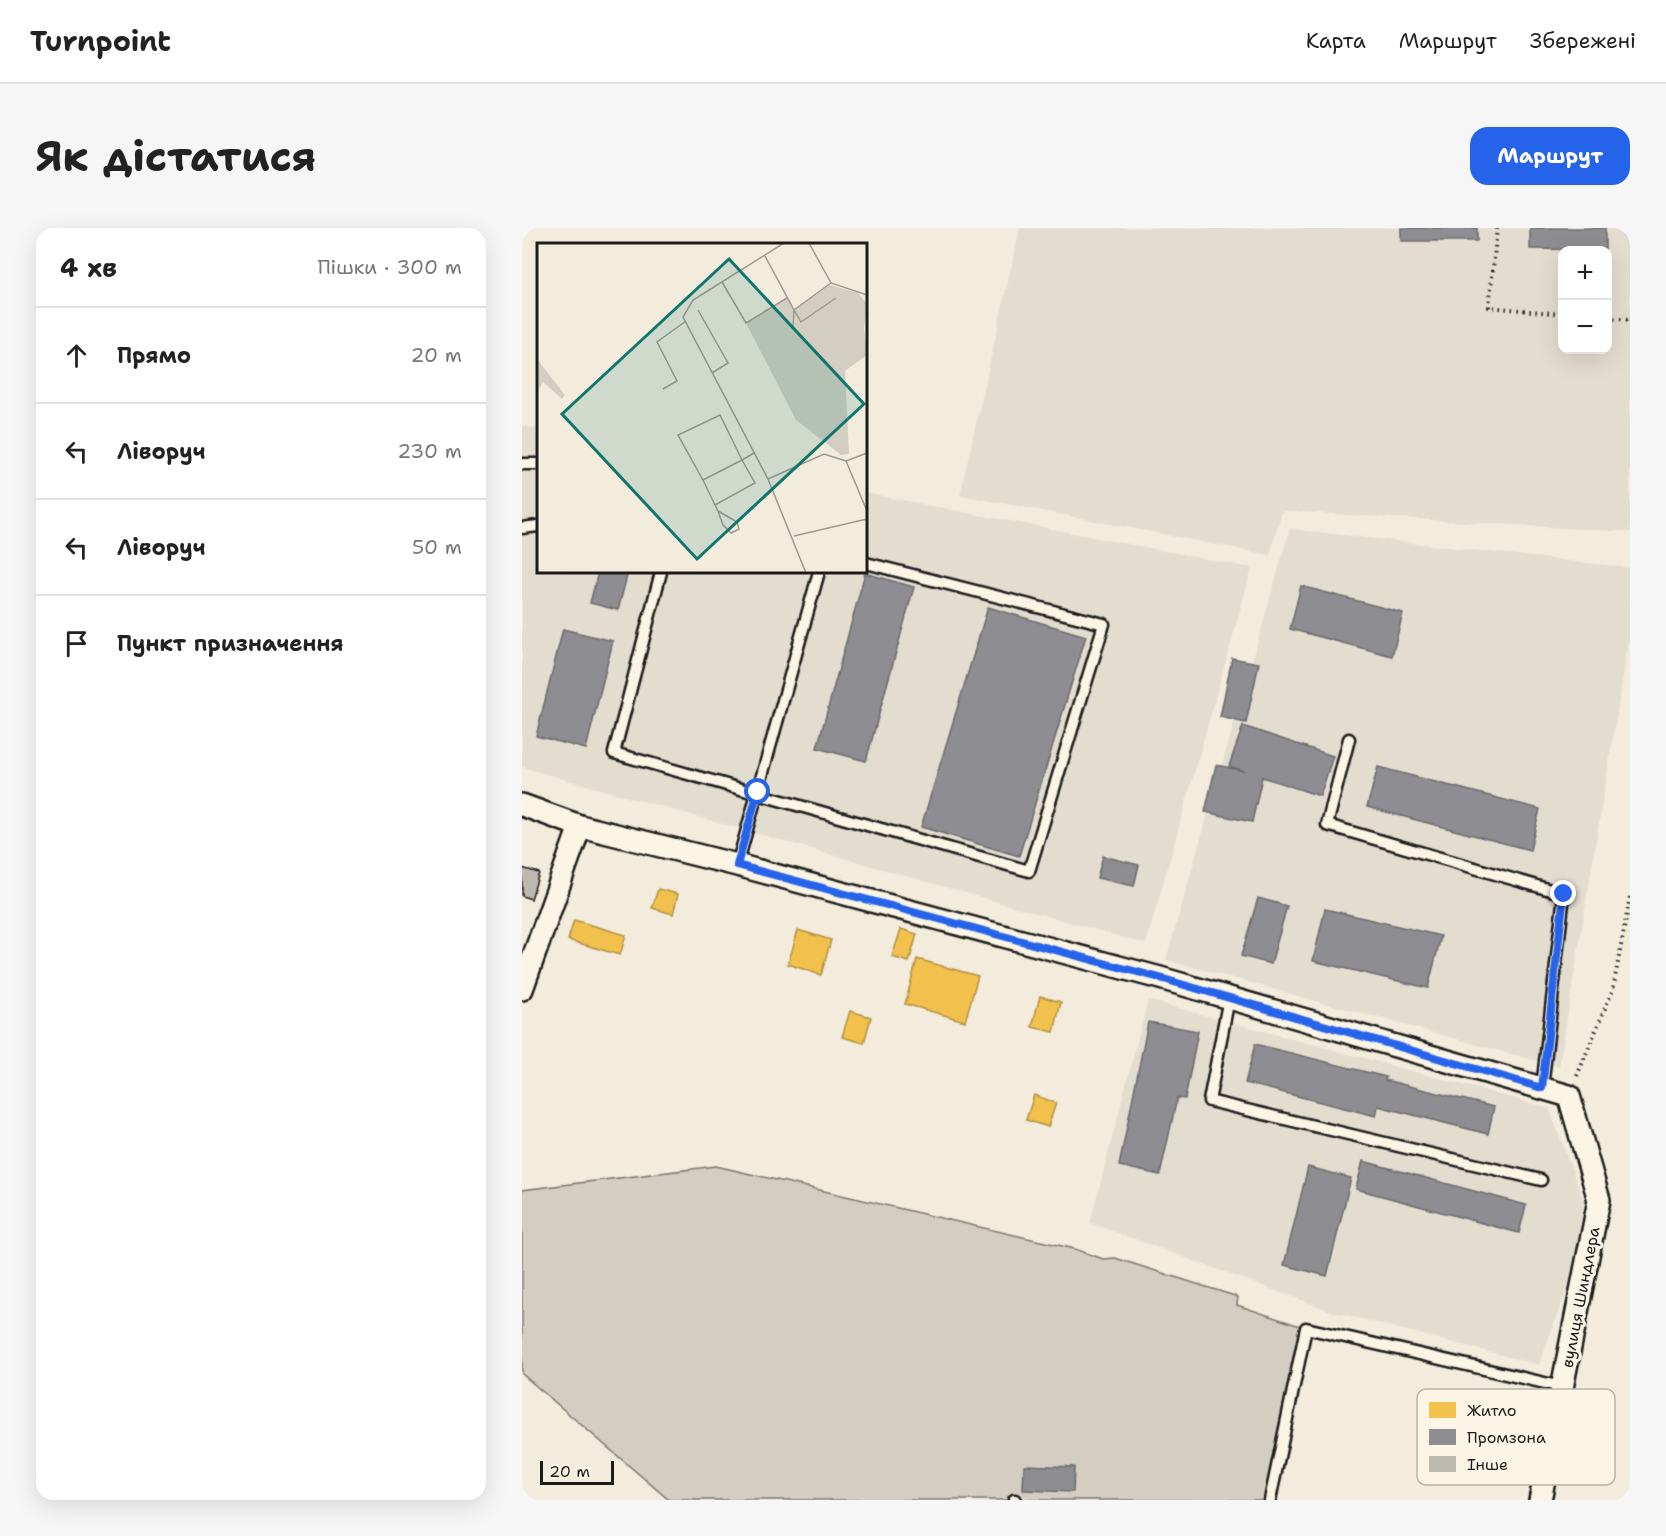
<!DOCTYPE html>
<html lang="uk">
<meta charset="utf-8">
<style>
:root{--surface:#fff;--page:#f6f6f6;--text:#222;--muted:#767676;--line:#e0e0e0;--accent:#2563eb}
body{margin:0;font-family:"Shantell Sans",sans-serif;background:var(--page);color:var(--text)}
.controls{position:absolute;right:18px;top:18px;display:grid;overflow:hidden;border-radius:12px;box-shadow:0 6px 24px #0002}
.controls button{width:54px;height:54px;display:grid;place-items:center;padding:0;border:0;border-bottom:2px solid var(--line);background:var(--surface);color:var(--text);font:30px sans-serif}
.scale{position:absolute;left:18px;bottom:15px;width:74px;box-sizing:border-box;padding-left:6px;border:3px solid #1c1c1c;border-top:0;font-size:16px;line-height:21px;white-space:nowrap;color:#1c1c1c;-webkit-text-stroke:4px #fcf5e5;paint-order:stroke}
.stop{position:absolute;width:18px;height:18px;margin:-14px;border:4px solid #2563eb;border-radius:50%;background:#fff}
.stop.end{background:#2563eb;border-color:#fff;box-shadow:0 2px 6px #0008}
.list{margin:0;padding:0;list-style:none}
h2{display:flex;justify-content:space-between;align-items:center;height:78px;margin:0;padding:0 24px;font-size:26px}
h2 small{font-size:20px;font-weight:400;color:var(--muted)}
.list li{display:grid;grid-template-columns:39px 1fr auto;gap:18px;align-items:center;box-sizing:border-box;height:96px;padding:0 24px;border-top:2px solid var(--line)}
.list b{display:block;font-size:22px;white-space:nowrap}
.list em{font-size:20px;font-style:normal;color:var(--muted)}
.icon{flex:none;width:33px;height:33px;fill:none;stroke:currentColor;stroke-width:2;stroke-linecap:round;stroke-linejoin:round}
.map{position:relative;flex:none;width:1108px;height:1272px;overflow:hidden;border-radius:18px}
header{display:flex;align-items:center;gap:36px;box-sizing:border-box;height:84px;padding:0 30px;background:var(--surface);border-bottom:2px solid var(--line)}
header strong{font-size:28px}
nav{display:flex;gap:33px;margin-inline-start:auto;font-size:21px}
.intro{display:flex;align-items:center;justify-content:space-between;box-sizing:border-box;height:144px;padding:0 36px}
h1{margin:0;font-size:42px}
.button{padding:15px 27px;border-radius:18px;background:var(--accent);color:#fff;font-size:21px;font-weight:700}
main{display:flex;gap:36px;padding:0 36px}
aside{flex:1;background:var(--surface);border-radius:18px;box-shadow:0 6px 24px #0002}
.map>svg:first-child{display:block}
.built{fill:#e3ddcf;fill-rule:evenodd}
.green{fill:#d3cec1;stroke:#78756e;stroke-width:1.5}
.homes{fill:#f2c14e;stroke:#b2903f;stroke-width:1.5}
.industry{fill:#8d8d92;stroke:#6b6b6f;stroke-width:1.5}
.building{fill:#beb9ae;stroke:#1c1c1c;stroke-width:1.5}
.lines{fill:none;stroke-linecap:round;stroke-linejoin:round}
.lane-casing{stroke:#1c1c1c;stroke-width:15}
.street-casing{stroke:#1c1c1c;stroke-width:26}
.path{stroke:#1c1c1c;stroke-width:4;stroke-dasharray:1.5 4.5;stroke-linecap:butt}
.lane{stroke:#fcf5e5;stroke-width:10}
.street{stroke:#fcf5e5;stroke-width:21}
.route{stroke:#2563eb;stroke-width:8}
.labels{text-anchor:middle;stroke-width:6;stroke-linejoin:round;paint-order:stroke}
.street-label{font-size:16px;fill:#1c1c1c;stroke:#fcf5e5}
.inset-road{fill:none;stroke:#9d9990;stroke-width:1.5}
.view{fill:#0f766e;fill-opacity:0.15;stroke:#0f766e;stroke-width:3}
.inset-edge{fill:none;stroke:#1c1c1c;stroke-width:3}
.key{fill:#fcf5e5;stroke:#b9b4a9;stroke-width:1.5}
.key-label{font-size:16px;fill:#1c1c1c}
</style>
<header>
<strong>Turnpoint</strong>
<nav><a>Карта</a><a>Маршрут</a><a>Збережені</a></nav>
</header>
<div class="intro"><h1>Як дістатися</h1><a class="button">Маршрут</a></div>
<main>
<aside>
<h2>4 хв<small>Пішки · 300 m</small></h2>
<ul class="list">
<li><svg class="icon" aria-label="ahead" viewBox="0 0 24 24"><path d="M12 20V5M6 11l6-6 6 6"/></svg><div><b>Прямо</b></div><em>20 m</em></li>
<li><svg class="icon" aria-label="left" viewBox="0 0 24 24"><path d="M17 20v-9H6M10 6l-5 5 5 5"/></svg><div><b>Ліворуч</b></div><em>230 m</em></li>
<li><svg class="icon" aria-label="left" viewBox="0 0 24 24"><path d="M17 20v-9H6M10 6l-5 5 5 5"/></svg><div><b>Ліворуч</b></div><em>50 m</em></li>
<li><svg class="icon" aria-label="arrive" viewBox="0 0 24 24"><path d="M6 21V4h12l-3 4 3 4H6"/></svg><div><b>Пункт призначення</b></div></li>
</ul>
</aside>
<div class="map">
<svg width="1108" height="1272" viewBox="0 0 1108 1272">
<rect width="100%" height="100%" fill="#f3ecdd"/>
<filter id="ink" filterUnits="userSpaceOnUse"><feTurbulence type="fractalNoise" baseFrequency=".0167" numOctaves="2"/><feDisplacementMap in="SourceGraphic" scale="12" xChannelSelector="R" yChannelSelector="G"/><feConvolveMatrix kernelMatrix="1 2 1 2 8 2 1 2 1" color-interpolation-filters="sRGB"/></filter>
<g filter="url(#ink)">
<path class="built" d="M498,0h610v304l-348,-21 -12,44 -310,-60zM1040,22h46v100h-46z
M0,198l16,3v143h328v-79l386,75 -106,376 -624,-177z
M768,301l340,39v66l-71,433 -393,-107z
M626,772l401,108 35,94 -12,73 -33,90 -205,-53 -244,-89z"/>
<path class="green" d="M194,938l359,83 28,10 12,-1 123,39 -1,8 69,23 -36,172h-601l-147,-126v-184z"/>
<path class="homes" d="M136,661l20,5 -5,20 -21,-6z
M52,692l52,15 -6,20 -52,-15z
M379,701l16,5 -8,28 -17,-5z
M276,702l33,10 -10,35 -33,-11z
M395,731l61,17 -13,45 -60,-17z
M518,768l21,6 -7,30 -22,-5z
M328,783l21,6 -7,26 -22,-6z
M512,867l22,8 -8,24 -22,-7z"/>
<path class="industry" d="M879,0h76v13h-76z
M1008,0h75v22l-75,-1z
M76,344h30l-10,38 -28,-7z
M343,345l49,14 -48,174 -49,-13z
M779,358l102,27 -11,43 -102,-27z
M466,379l98,29 -67,220 -98,-29z
M41,401l50,12 -27,108 -50,-13z
M710,430l27,5 -13,60 -26,-6z
M721,498l90,30 -13,40 -58,-19 -10,45 -47,-10 11,-47 28,6 -15,-5z
M856,539l162,42 -10,41 -163,-43z
M581,628l36,9 -5,21 -37,-8z
M736,670l29,8 -16,58 -30,-8z
M803,681l116,27 -13,52 -115,-27z
M626,794l50,9 -13,68 -8,-1 -17,77 -41,-9z
M733,816l131,33 -1,3 109,27 -6,27 -110,-28 -2,10 -131,-33z
M841,933l163,44 -7,28 -163,-44z
M786,939l43,11 -24,98 -43,-11z
M502,1237l50,2 -1,25 -50,-2z"/>
<path class="building" d="M0,640l17,5 -8,26 -9,-3z"/>
<g class="lines">
<defs>
<path id="lane" d="M0,236h16
M0,300l16,-2
M139,344l-47,181 415,118 75,-247 -238,-61
M827,511l-22,86 237,69 -22,194
M215,637l82,-293
M707,770l-20,103 332,79
M492,1272h1
M748,1272l36,-172 256,59"/>
<path id="street" d="M0,577l58,21 157,39 423,113 409,118 30,104 -59,300
M0,761l58,-163"/>
</defs>
<use href="#lane" class="lane-casing"/>
<use href="#street" class="street-casing"/>
<path class="path" d="M975,0l-8,79 73,7
M1086,90l22,2
M1055,848l36,-87 17,-92"/>
<use href="#lane" class="lane"/>
<use href="#street" class="street"/>
</g>
</g>
<g class="lines" filter="url(#ink)">
<path class="route" d="M236,564l-21,73 423,113 382,110 22,-194"/>
</g>
<g class="labels">
<g class="street-label">
<text transform="translate(1058 1069) rotate(-79)" y="6">вулиця Шиндлера</text>
</g>
</g>
<g transform="translate(15 15)">
<rect width="330" height="330" fill="#f3ecdd"/>
<path d="M293,42l28,8 9,11 -3,24 3,27 -22,16 4,83 -8,1 -45,-35 -50,-97 41,-25 7,12zM0,116l28,36 -3,4 -19,-17 -6,11z" fill="#d3cec1"/>
<path class="inset-road" d="M247,0l-91,57 -10,17 85,162 38,94M272,0l22,40 36,12M228,13l29,54 -1,17 11,13M185,39l24,41 41,-25M294,40l-37,27 7,12 35,-24M161,67l30,53 -16,10M126,146l14,-8 -20,-39 29,-21M309,218l21,50M309,218l21,-8M231,236l56,-25 22,7M166,237l12,25 40,-22 -13,-23 -22,-45 -42,20 25,45 39,-20 12,-7M178,262l3,6 5,14 8,8 8,-4 -2,-7 -19,-11M257,293l73,-17"/>
<path class="view" d="M192,16l135,145 -167,155 -135,-145z"/>
<rect width="330" height="330" class="inset-edge"/>
</g>
<rect x="895" y="1161" width="198" height="96" rx="9" class="key"/>
<rect x="907" y="1174" width="27" height="16" fill="#f2c14e"/>
<rect x="907" y="1201" width="27" height="16" fill="#8d8d92"/>
<rect x="907" y="1228" width="27" height="16" fill="#beb9ae"/>
<g class="key-label">
<text x="945" y="1188">Житло</text>
<text x="945" y="1215">Промзона</text>
<text x="945" y="1242">Інше</text>
</g>
</svg>
<div class="controls">
<button>+</button>
<button>−</button>
</div>
<div class="scale">20 m</div>
<div class="stop" style="left:236px;top:564px"></div>
<div class="stop end" style="left:1042px;top:666px"></div>
</div>
</main>
